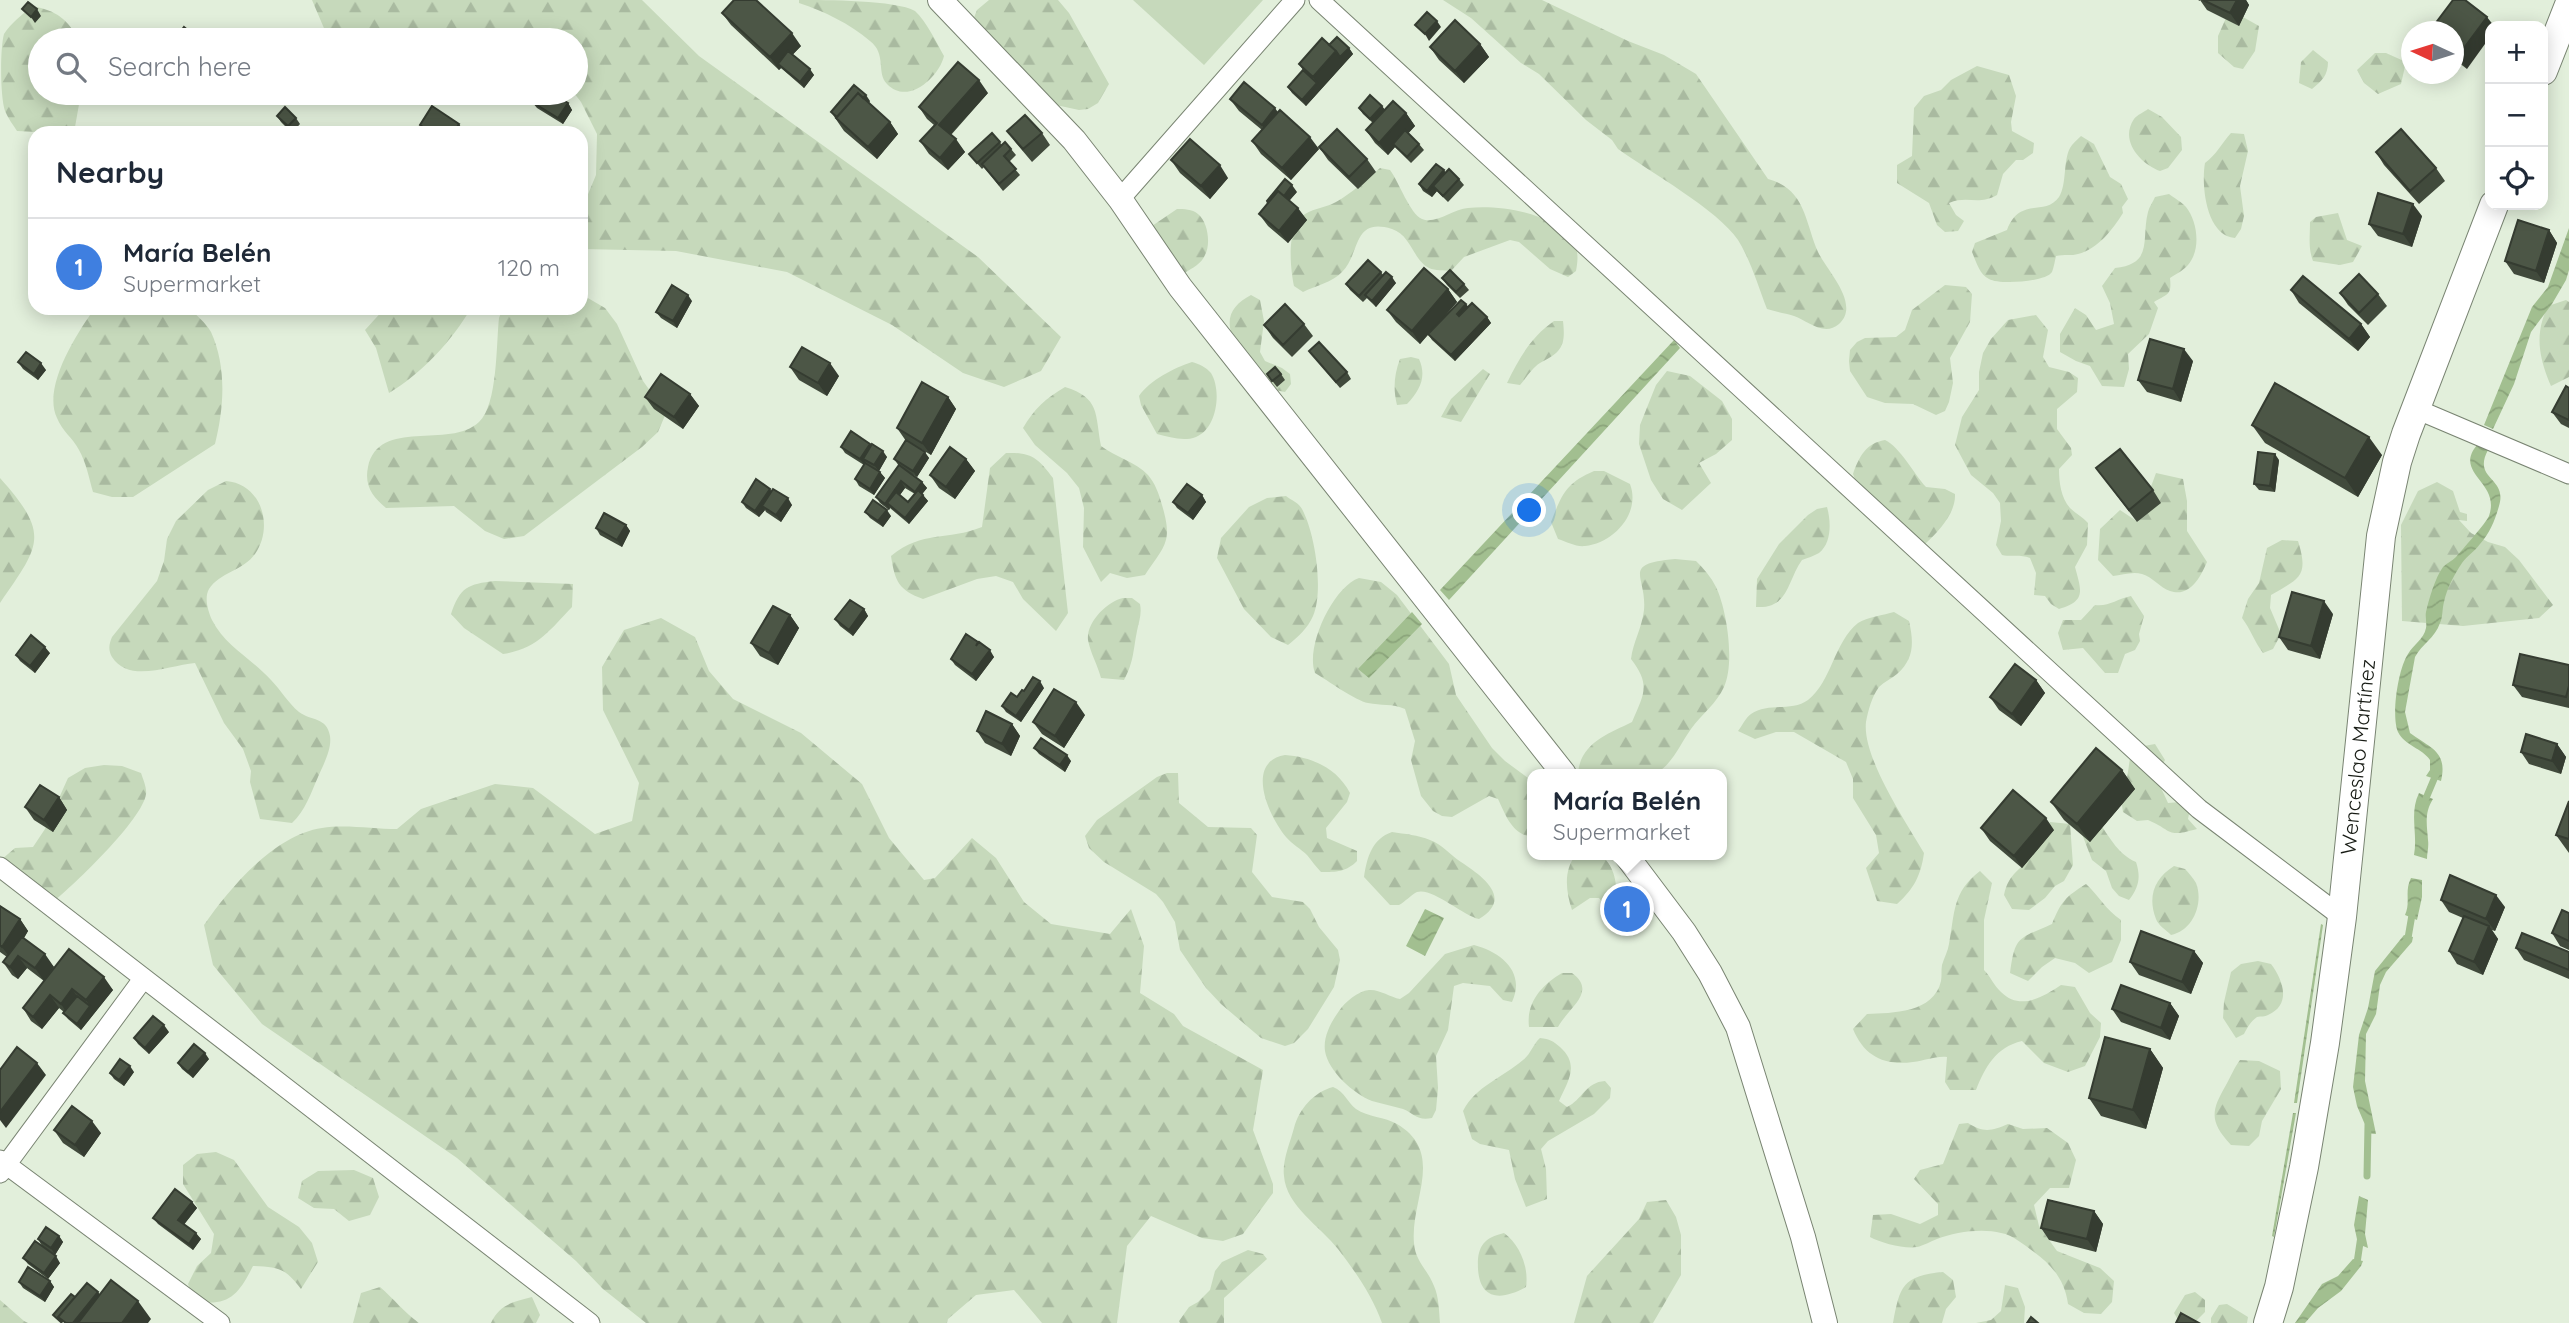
<!DOCTYPE html>
<meta charset="utf-8">
<style>
:root{--surface:#fff;--page:#f2f2f3;--text:#1f2937;--muted:#747a83;--line:#e0e1e3;--accent:#111827}
body{margin:0;font-family:Quicksand,sans-serif;background:var(--page);color:var(--text)}
.controls{position:absolute;right:21px;top:21px;display:grid;overflow:hidden;border-radius:14px;box-shadow:0 4px 18px #0003}
.controls button{width:63px;height:63px;display:grid;place-items:center;padding:0;border:0;border-bottom:2px solid var(--line);background:var(--surface);color:var(--text);font:35px sans-serif}
.compass{position:absolute;left:2401px;top:21px;width:63px;height:63px;border-radius:50%;background:var(--surface);box-shadow:0 4px 18px #0003;rotate:274deg}
.you{position:absolute;left:1530px;top:511px;width:24px;height:24px;margin:-18px;border:5px solid #fff;border-radius:50%;background:#1a73e8;box-shadow:0 0 0 10px #1a73e833}
.badge{display:grid;place-items:center;width:46px;height:46px;border-radius:50%;background:var(--accent);color:#fff;font-size:23px;font-weight:700}
.pin{position:absolute;translate:-50% -50%;border:4px solid #fff;box-shadow:0 2px 7px #0006}
.popup{position:absolute;left:1527px;top:769px;width:200px;height:91px;box-sizing:border-box;display:grid;place-content:center;border-radius:14px;background:var(--surface);filter:drop-shadow(0 2px 5px #0005);font-size:23px;white-space:nowrap;color:var(--muted)}
.popup b{font-size:26px;color:var(--text)}
.popup::after{content:'';position:absolute;left:50%;top:100%;margin-left:-14px;border:14px solid transparent;border-top-color:var(--surface)}
.list{margin:0;padding:0;list-style:none}
h2{display:flex;justify-content:space-between;align-items:center;height:91px;margin:0;padding:0 28px;font-size:30px}
h2 small{font-size:23px;font-weight:400;color:var(--muted)}
.list li{display:grid;grid-template-columns:46px 1fr auto;gap:21px;align-items:center;box-sizing:border-box;height:98px;padding:0 28px;border-top:2px solid var(--line)}
.list b{display:block;font-size:26px;white-space:nowrap}
.list p{margin:0;font-size:23px;white-space:nowrap;color:var(--muted)}
.list em{font-size:23px;font-style:normal;color:var(--muted)}
.icon{flex:none;width:38px;height:38px;fill:none;stroke:currentColor;stroke-width:2;stroke-linecap:round;stroke-linejoin:round}
.map{position:relative;flex:none;width:2569px;height:1323px;overflow:hidden}
.search{position:absolute;background:var(--surface);box-shadow:0 4px 18px #0003;left:28px;top:28px;width:560px;height:77px;display:flex;align-items:center;gap:18px;box-sizing:border-box;padding:0 24px;border-radius:38px;color:var(--muted);font-size:26px}
.panel{position:absolute;background:var(--surface);box-shadow:0 4px 18px #0003;left:28px;top:126px;width:560px;height:189px;border-radius:21px}
.map>svg:first-child{display:block}
.forest{fill:url(#forest-firs)}
.park{fill:#c6d9bb}
.water{fill:url(#water-waves)}
.lines{fill:none;stroke-linecap:round;stroke-linejoin:round}
.stream{stroke:#a2bf90;stroke-width:7}
.minor-casing{stroke:#798472;stroke-width:21}
.tertiary-casing{stroke:#798472;stroke-width:26}
.secondary-casing{stroke:#798472;stroke-width:30}
.minor{stroke:#fff;stroke-width:19}
.tertiary{stroke:#fff;stroke-width:24}
.secondary{stroke:#fff;stroke-width:28}
.wall{fill:#414a3c;fill-rule:evenodd}
.shaded-wall{fill:#353c31}
.building{fill:#4c5646;stroke:#353c31;stroke-width:2}
.labels{text-anchor:middle;stroke-width:7;stroke-linejoin:round;paint-order:stroke}
.street-label{font-size:21px;fill:#171b14;stroke:#f0fce8}
</style>
<div class="map">
<svg width="2569" height="1323" viewBox="0 0 2569 1323">
<defs>
<pattern id="forest-firs" width="22" height="20" patternUnits="userSpaceOnUse" patternTransform="scale(1.75)"><rect width="22" height="20" fill="#c6d9bb"/><path d="M5 1l3.5 6h-7zM16 11l3.5 6h-7z" fill="#a9baa0"/></pattern>
<pattern id="water-waves" width="16" height="10" patternUnits="userSpaceOnUse" patternTransform="scale(1.75)"><rect width="16" height="10" fill="#a2bf90"/><path d="M0 5q4-4 8 0t8 0" fill="none" stroke="#8ba47b"/></pattern>
</defs>
<rect width="100%" height="100%" fill="#e2efdb"/>
<path class="forest" d="M312,0h330l57,56 279,201 83,80 -20,34 -37,16 -41,-14 -71,-48 -105,-53 -111,-21 -95,-2v-38l15,-36 1,-41 -16,-32 -7,-9 2,-53h-247z
M799,0c27,0 97,0 116,11 12,11 21,31 29,45 -5,21 -36,50 -57,28 -11,-11 0,-30 -17,-43 -20,-17 -46,-30 -71,-38z
M989,0h69l11,13 40,71 -11,19 -10,6 -9,1 -23,-5 -83,-85 4,-10z
M1443,0h99l86,41 36,14 32,19 72,105c38,10 37,44 50,73 9,19 43,52 21,72 -15,13 -31,-3 -45,-8 -9,-3 -18,-4 -27,-7 -9,-23 -16,-48 -29,-69 -20,-30 -88,-68 -120,-91l-6,-9 -26,-20 -47,-46 -18,-11 -50,-45z
M32,6c26,5 34,13 48,34h-40v53h41l-6,34 -19,6 -39,-2c-4,-6 -9,-13 -12,-20 -5,-15 -5,-63 -1,-77 7,-11 18,-19 28,-28z
M2243,17l16,9 -4,25 -12,18 -9,-2 -16,-14v-17l8,-18z
M2313,50l15,12c0,13 -6,19 -16,27l-13,-6 2,-21z
M2375,53h11l20,9 -5,22 -23,10 -14,-11 -7,-13z
M1977,66l32,9 7,21 -5,26 1,9 22,12 -1,10 -10,7h-7l-13,14 -6,21c-20,11 -28,0 -48,8l7,12 8,6 -6,10 -13,1 -8,-7 -8,-22 -32,-20v-18l15,-9 2,-48 10,-12 17,-6 10,-10z
M2148,109l14,8 19,20 1,13 -14,18 -8,3c-19,-7 -41,-30 -26,-52 3,-4 10,-7 14,-10z
M2231,133l13,1 4,17 -8,35 4,30 -3,13 -6,9c-29,-2 -34,-53 -30,-75 11,-8 17,-20 26,-30z
M2081,136l13,8 16,33 11,7 7,15 -6,8 1,6c-10,16 -25,36 -45,41 -6,2 -14,0 -22,2 -1,4 -2,11 -4,16 -6,10 -53,13 -63,7 -10,-5 -13,-18 -17,-27l3,-9 32,-13c13,-34 38,-13 52,-33 8,-13 4,-36 11,-49 2,-4 7,-8 11,-12z
M1380,168l10,2c9,12 20,44 32,49 13,6 31,-10 46,-11 32,-3 83,4 104,32 7,8 6,21 4,31l-8,6 -18,-8 -31,-27 -9,-2 -46,17 -13,14c-7,-1 -16,0 -22,-3 -16,-8 -18,-33 -37,-39 -40,-12 -31,24 -50,43 -9,10 -27,14 -39,20l-9,-6c-4,-19 -8,-60 11,-72 10,-6 22,-7 31,-12 16,-9 30,-22 44,-34z
M2169,194c5,4 13,8 17,13 12,15 15,43 2,58 -4,5 -12,9 -18,13 2,18 -3,16 -16,24l4,6 -9,26 -21,20 1,15 -5,18 -22,-1 -12,-20 -14,-5 -16,-9v-18l15,-26 11,7 10,15 18,-6 -4,-21 -8,-17 13,-18c39,-4 26,-29 33,-56 1,-5 5,-10 7,-15z
M1177,209c7,0 15,0 21,5 10,8 13,30 7,41 -4,9 -12,13 -21,18l-32,-47z
M2338,213l9,27 15,6 -9,16 -13,3 -27,-4c-5,-13 -3,-24 -3,-39l6,-5z
M1945,285l21,2 6,7 -2,28 -20,36 3,25 -4,19 -4,9 -9,4 -23,-11 -28,-1 -18,-6 -17,-26 -1,-10 1,-11 7,-8 8,-4 31,-1 9,-7 7,-20z
M581,294l24,14 12,16 26,57 23,32 -8,19 -16,15 -118,89 -20,3 -19,-8 -31,-25 -68,2c-13,-11 -22,-22 -18,-41 11,-50 81,-17 111,-45 19,-18 17,-78 20,-104l4,-10h78z
M1251,295l9,5 4,21 -4,31 5,9 17,7 8,6 1,10 -6,8 -10,-2 -43,-55c-7,-19 2,-31 19,-40z
M2566,300l3,2v75l-18,9c-12,-28 -17,-52 -3,-80z
M95,308h94c7,7 17,15 22,24 16,35 13,76 4,112l-82,53h-21l-19,-5c-4,-14 -7,-30 -14,-42 -6,-12 -17,-19 -22,-32 -15,-31 20,-85 38,-110z
M385,308h86c-19,33 -50,66 -82,85l-13,-45 -11,-18z
M2036,315l12,15 -5,27 6,10 20,5 9,6 -1,14 -20,17v20l14,19 1,7 -13,14c0,13 2,29 11,39 6,6 13,9 18,15l-1,22 -12,22c6,23 12,34 -16,42l-8,-5 -6,-8 -11,-1 2,-22 -6,-15c-10,-4 -18,-1 -28,-3l-6,-10 5,-24 -1,-18 -7,-10 -22,-18 -16,-30 7,-28 17,-27v-18l4,-19 8,-14 17,-19z
M1554,321h9c3,26 -2,31 -23,42 -8,5 -14,15 -20,22l-13,-2c12,-25 24,-46 47,-62z
M1411,357l8,2c8,18 1,31 -12,45l-10,1c-4,-16 -3,-30 3,-46z
M1192,362c7,2 14,5 19,11 11,18 6,56 -15,64 -13,5 -26,0 -39,-3l-16,-29 -2,-9c11,-16 35,-28 53,-34z
M1483,369l7,5 -29,48 -20,-5 10,-18z
M1667,371l23,5 32,25 10,18v21l-16,14 -17,9 12,20 -29,27 -19,-11 -12,-19 -12,-36 1,-19 16,-40z
M1065,387c35,11 30,26 36,59 14,11 35,16 47,29 7,8 11,19 14,30 11,37 3,40 -17,70l-18,3 -17,-5 -9,9 -18,-35 1,-39 -5,-20 -12,-15 -32,-28 -12,-17c11,-19 23,-30 42,-41z
M1885,440c15,7 29,34 41,47l19,2 10,5c1,19 -16,37 -30,50l-18,-3 -51,-59 -3,-8c6,-17 13,-31 32,-34z
M1006,453c25,-1 32,5 47,25l15,135 -12,18 -33,-32 -10,-17 -17,-6 -19,3 -54,20c-24,-9 -28,-17 -32,-43 32,-26 56,-15 91,-29l8,-59z
M1594,471h10l26,13c11,29 -16,59 -45,62 -9,1 -18,-4 -27,-7l-7,-17c11,-28 15,-39 43,-51z
M2156,473l27,6 4,22v30l20,31c-6,14 -17,36 -37,29 -10,-3 -17,-14 -28,-17 -9,-3 -20,1 -29,2l-15,-16 2,-31 20,-19 18,12z
M0,478c51,57 40,67 0,125z
M226,481c36,3 48,46 29,73 -11,16 -36,19 -46,35 -5,9 -1,22 3,31 13,26 39,38 59,60 10,10 17,23 28,32 12,9 28,5 31,24 2,14 -7,29 -12,41 -7,16 -13,34 -26,46l-32,-4 -10,-37 1,-11 -8,-22 -19,-26 -29,-60c-25,2 -66,21 -83,-6 -4,-7 -3,-13 0,-20l45,-56 7,-20 3,-22 9,-18 32,-31z
M2437,482l16,9 7,21 7,2v7l-8,-1 12,13 17,9 17,5 14,13 34,45 -14,13 -76,8 -61,-5 -1,-96 17,-34z
M1286,496c5,4 13,7 16,13 13,24 22,82 11,107 -5,12 -15,21 -25,29l-17,-8 -27,-28 -27,-51 4,-20 28,-31 18,-9z
M1827,507c4,14 5,36 -8,46 -5,3 -12,5 -17,7 -15,21 -13,49 -46,47l1,-28 22,-35 29,-29 9,-6z
M2282,540l16,1c11,35 2,37 -27,54l-1,13 11,26 -8,15 -10,4c-9,-12 -12,-23 -21,-35l6,-19 11,-16 8,-35z
M1675,559l21,2c8,8 15,16 20,26 11,23 19,76 8,100 -7,16 -23,28 -33,42 -11,15 -19,37 -37,45h-76c2,-31 30,-40 54,-52 12,-28 19,-37 -1,-63 2,-17 11,-31 13,-49 3,-35 -24,-46 31,-51z
M1359,578l22,4 16,13 52,69 7,31 36,53 13,13 27,20v56c-20,-3 -26,-21 -34,-38l-9,-3 -37,21 -10,-1 -9,-5 -12,-15 -10,-36 4,-19 -10,-32c-13,-6 -24,-3 -37,-6 -12,-2 -41,-23 -53,-30 -10,-26 18,-86 44,-95z
M495,581l78,3 -1,23c-22,23 -35,42 -69,47l-39,-26 -13,-14c9,-27 17,-30 44,-33z
M2131,596l13,20 -5,18 1,7 -5,9 -10,4 -7,19h-13l-22,-25 -20,2 -5,-17 5,-13h18l14,-15c13,2 22,-6 36,-9z
M1123,598h9l8,6c2,10 -1,17 -3,27 -4,20 -3,30 -13,49l-23,-2c-3,-12 -11,-26 -13,-38 -2,-18 20,-39 35,-42z
M1894,612l15,9c5,22 5,38 -12,53 -6,5 -13,8 -18,13 -7,9 -11,24 -13,35 -4,35 40,100 58,131 -3,22 -10,36 -27,51l-20,-3 -11,-33 13,-15 -3,-18 -23,-37v-19l-7,-17 -52,-30h-18l-21,7 -17,-8c4,-5 8,-14 13,-17 17,-12 41,-2 57,-14 24,-19 26,-58 50,-77 9,-6 26,-8 36,-11z
M661,618l34,19 14,34 24,28 68,34 61,51 27,54 35,42 11,-2 37,-40 24,20 28,44 27,22 59,10 21,-25 13,37 -4,47 34,21 9,12 80,44 -10,60 20,54v9l-30,41 -20,7 -21,-3 -51,-22 -24,30 -10,77h-75l-28,-33 -38,5 -28,24 -1,4h-301l-43,-34 -27,-28 -119,-103 -195,-134 -49,-59 -9,-40c26,-37 70,-90 118,-97 22,-4 52,1 75,1l24,-20 74,-25 38,4 62,46 37,-13 7,-38 -36,-73 -1,-43 22,-37z
M2155,744l10,16c-12,23 -6,21 3,43l12,-1 11,2 -3,15 9,10c-32,9 -23,2 -49,-9l-11,1 -14,-9c-3,-18 0,-17 4,-34 2,-10 2,-20 6,-30z
M1285,755c27,2 52,13 65,38l-3,9 -21,26 1,10 30,13v10c-11,11 -20,11 -36,11 -5,-5 -9,-11 -14,-17 -6,-6 -15,-11 -21,-18 -17,-20 -42,-75 -1,-82z
M104,765l18,1 19,7c2,6 6,15 5,21 -3,25 -72,91 -93,108l-53,-22 1,-20 14,-12 18,-1 12,-18 23,-51 17,-10z
M1167,773h11l1,30 29,24 43,1 6,7 -5,37 20,25 31,5 7,7 9,18 19,23 2,10 -6,27 -26,42 -14,14 -9,3 -24,-8 -40,-34 -15,-16 -26,-38 -5,-28 -12,-20 -7,-8 -52,-32 -15,-14 -4,-12 12,-16 60,-43z
M2050,822l20,2 3,41 -9,16 -9,5 -10,12 -16,12 -17,-1 -8,-14c5,-23 17,-25 30,-41 7,-9 11,-22 16,-32z
M2100,824c11,15 18,30 36,38 5,15 3,25 -7,38l-10,-4 -7,-8 -6,-17 -14,-11 -10,-26z
M1392,832c13,2 26,3 38,8 13,5 20,15 31,22 21,14 53,36 18,57 -17,-4 -47,-32 -62,-27 -5,2 -12,10 -18,13h-9l-26,-28c3,-20 8,-38 28,-45z
M1576,855c7,0 17,-2 24,1 15,6 19,35 15,48l-10,2 -6,-8h-9l-18,12c-6,-18 -9,-40 4,-55z
M2174,866l11,3c4,4 8,9 11,14 8,20 -3,48 -25,52 -5,-5 -13,-10 -15,-16 -9,-23 -1,-41 18,-53z
M1980,871l12,12 -8,37v50c7,7 10,16 17,22 19,19 42,5 60,-7l14,2 15,26 11,10 -1,14 -15,29 -17,6 -24,-9 -22,-22c-26,6 -37,26 -46,49h-26l-5,-8 2,-25c-13,-1 -22,4 -34,5 -29,4 -49,-6 -60,-33l14,-15c25,-1 67,-1 74,-33 1,-5 0,-11 1,-16 2,-7 6,-14 7,-21 6,-31 3,-52 31,-73z
M2086,884c13,12 20,26 35,36v20l-9,22 -23,11 -14,-10 -20,-5 -13,9 -14,14 -18,-8c5,-38 9,-34 42,-49 9,-22 13,-27 34,-40z
M1474,945c27,7 52,27 38,57l-9,-2 -13,-14 -27,-3 -9,3 -6,44 -12,26 2,32 -2,22 -4,8c-15,3 -17,-4 -29,-9 -10,-3 -21,-5 -31,-8 -18,-7 -44,-30 -47,-50 -2,-14 6,-29 14,-40 6,-9 19,-20 30,-21 10,-1 21,7 31,9l9,-6 36,-39z
M2258,961l13,3c12,16 21,40 -3,51 -3,2 -7,1 -11,2 -6,4 -10,11 -13,17l-8,4 -13,-20 1,-16 7,-30 10,-8z
M1562,973h10c26,19 -4,35 -14,54h-29c-3,-25 13,-42 33,-54z
M1540,1038c10,1 13,3 20,9 20,18 8,34 -1,54l8,6c15,-7 19,-25 38,-26l6,7 -1,10 -16,16 -46,27 -7,8 5,20 1,30 -21,8 -11,-28 -6,-29 -29,-6 -8,-5 -9,-28c13,-25 39,-33 60,-51 8,-6 10,-16 17,-22z
M2240,1060l19,1 21,10 1,18 -19,32 -3,15 -10,10 -18,-1c-22,-24 -20,-34 -5,-60 5,-9 8,-17 14,-25z
M1333,1087c12,5 14,15 23,22 12,8 29,8 41,15 49,29 13,76 17,119 1,18 14,27 20,43 5,11 5,25 6,37h-58c-9,-26 -27,-52 -44,-74 -17,-22 -52,-43 -54,-73 -2,-15 6,-33 10,-48 5,-19 20,-36 39,-41z
M1968,1123c15,10 24,8 40,1l15,5 24,-1 21,15 8,17 -7,28h-19l-16,17 5,21 18,25 43,17 14,13 -2,21 -11,12 -17,-1 -16,-9c-3,-23 -15,-38 -34,-52 -10,-7 -21,-17 -33,-19 -19,-5 -46,-1 -64,6 -6,2 -14,7 -20,8 -13,2 -36,-4 -47,-10l3,-22 18,-1 29,10 18,-9v-11l-24,-25 6,-9 23,-6 16,-40z
M216,1152l18,8 34,47 31,20 13,16 6,19 -17,27c-16,-21 -22,-22 -48,-23 -15,30 -25,41 -59,35l-6,-17 9,-18 14,-13 3,-19 -31,-50v-19l14,-11z
M354,1170l19,8 6,19 -9,18 -21,6 -15,-12 -20,-1 -16,-10 4,-17 16,-10z
M1666,1200l10,17 5,18v40l-28,48h-79l13,-47 52,-57 8,-17z
M1504,1233c16,12 25,34 22,54 -25,14 -46,13 -48,-18 -1,-22 5,-31 26,-36z
M1248,1250l15,4 4,5 -43,39v25h-44l-1,-2 10,-14 9,-5 12,-12 5,-19 7,-9z
M1943,1272l10,8 3,17 -10,12 -4,14h-49c7,-37 9,-47 50,-51z
M2005,1285l13,3 7,19 -1,16h-48l15,-3 10,-9z
M380,1287c14,12 24,25 39,36h-66l8,-30z
M2195,1292l10,8v12l-11,11h-14l-6,-10 11,-18z
M532,1297l8,18 -4,8h-45c9,-19 22,-21 41,-26z
M0,1300l24,21 4,2h-28z
M2227,1304l21,13 -1,6h-36v-5l8,-13z"/>
<path class="park" d="M1133,0h130l-59,65z"/>
<path class="water" d="M2569,228v42l-3,10 -14,24 -21,28 -17,52 -21,45 -9,-4 48,-118 16,-20z
M1674,340l6,8 -231,252 -9,-10z
M2477,445l11,5c-16,30 20,27 11,56 -4,14 -9,27 -19,38 -5,7 -13,12 -18,19 -8,12 -15,25 -18,39 -2,7 -1,15 -4,21 -5,15 -18,21 -25,34l-10,55 5,21c20,15 38,18 31,48l-15,-5 4,-6v-10c-8,-12 -25,-14 -32,-28 -7,-16 0,-63 10,-78 5,-9 16,-15 18,-26 1,-5 -1,-11 0,-16 3,-13 9,-34 17,-45 4,-4 9,-6 13,-10 6,-7 30,-34 33,-41 12,-34 -36,-42 -12,-71z
M1412,612l10,12 -53,54 -11,-9z
M2419,793l14,6c-9,14 -6,26 -5,41 1,7 -1,13 -1,19l-13,-4c4,-21 -5,-42 5,-62z
M2411,878l11,2v17l-5,23 -12,-5c6,-13 -1,-23 6,-37z
M1425,909l19,9 -19,38 -19,-10z
M2321,924l2,1 -26,178h-3z
M2404,935l9,2 -1,5 -26,30 -6,13 -4,29 -10,20 -1,47 11,53 -11,-1 1,-6 -9,-21 -4,-19 6,-52 9,-27 7,-37z
M2293,1113h3l-22,124 -2,-1z
M2359,1196l9,4 -3,34 3,14 -10,-4 -4,-19z
M2353,1259l10,2 -2,5 -20,25 -23,17 -13,15h-10l27,-39 16,-8z"/>
<g class="lines">
<path class="stream" d="M2424,803l13,-31
M2404,944l4,-6 5,-29
M2367,1176l1,-51
M2353,1268l4,-5 4,-27"/>
<defs>
<path id="minor" d="M1319,0l880,809 143,108
M1120,199l175,-199
M2416,409l153,65
M0,867l590,456
M0,1160l220,163
M0,1173l143,-194"/>
<path id="tertiary" d="M940,0l134,140 46,59 60,88 384,487
M1626,855l58,77 26,41 28,54 65,210 22,86"/>
<g id="secondary">
<path d="M2543,71l26,-66"/>
<path id="s1" d="M2268,1323l11,-36 25,-120 21,-124 17,-126 39,-381 16,-74 9,-28 88,-229"/>
</g>
</defs>
<use href="#minor" class="minor-casing"/>
<use href="#tertiary" class="tertiary-casing"/>
<use href="#secondary" class="secondary-casing"/>
<use href="#minor" class="minor"/>
<use href="#tertiary" class="tertiary"/>
<use href="#secondary" class="secondary"/>
</g>
<path class="wall" d="M2198,0h48l3,5 -10,21 -32,-16 -7,-10v1z
M722,13l79,33 -9,9 22,20 -10,13 -23,-20 -2,2 -48,-45z
M2454,32l13,37 -13,-10z
M1480,44l9,13 -25,26 -25,-23 -9,-13z
M1329,45l20,3 4,6 -47,52 -14,-13 -4,-6 15,-17 -4,-6z
M988,93l-37,42 14,17 -17,18 -19,-16 -9,-13 14,-16 -7,-6 -8,-12z
M1230,99l48,13 41,37 -28,31 -30,-26 -9,-13 10,-11 -23,-19z
M870,101l-1,2 21,19 8,12 -21,25 -33,-28 -13,-19z
M532,102l36,1 4,7 -9,14 -26,-16z
M1382,106l3,4 21,3 9,13 -7,7 11,11 5,6 -13,13 -16,-16 -7,8 -13,-12 -9,-13 7,-7 -10,-9 -4,-6z
M277,116l19,2 4,6 -8,9 -11,-11z
M420,125l45,8h-39z
M1007,131l35,2 8,12 -18,17 -16,-19z
M992,133l10,12 9,4 5,6 -7,7 11,13 -17,16 -19,-24 -2,2 -13,-15z
M1319,147l48,12 9,13 -18,17 -30,-29z
M2376,152l60,16 9,13 -26,23 -35,-39z
M1171,160l57,18 -18,21 -30,-26z
M1444,170l1,3 14,6 5,6 -16,17 -11,-11 -5,6 -9,-6 -4,-7z
M1297,192l-8,8 18,20 -19,23 -20,-17 -9,-12z
M2422,216l-10,31 -34,-11 -9,-12z
M2549,230l8,13 -13,40 -30,-9 -9,-13z
M1381,272l2,3 13,8 -20,24 -9,-9 -4,4 -13,-12 -4,-6z
M1442,278l22,6 5,6 -9,8 -13,-13z
M1448,289l9,13 -20,23 31,-18 19,10 4,6 -36,38 -23,-21 -4,-6 -8,10 -24,-22 -9,-12z
M2291,290l70,34 9,13 -12,14 -59,-48z
M2340,293l38,1 9,12 -19,19 -20,-20z
M692,301l-15,27 -16,-10 -5,-6z
M1304,324l9,12 -21,21 -19,-19 -9,-13z
M1309,351l38,21 4,7 -11,9z
M2193,361l-12,41 -34,-10 -9,-12z
M18,362l28,8 -8,10 -15,-11z
M790,367l49,9 -12,20 -28,-16z
M1267,374h14l4,6 -8,7z
M2569,388v40l-8,-4 -9,-12z
M690,394l9,12 -16,23 -29,-20 -9,-12z
M948,397l8,12 -25,46 -10,-6 8,9 -12,19 -7,-4 12,9 5,6 -5,6 6,7 -19,23 -19,-16 -1,2 -9,-7 -4,-6 23,-31 -5,-7 12,-18 -9,-13zM905,488l10,6 -7,8 -8,-7z
M2252,425l130,30 -24,42 -93,-54z
M871,445l16,12 -8,14 6,7 -11,17 -15,-9 -4,-7 9,-14 -19,-12 -4,-6z
M966,459l9,12 -20,28 -16,-11 -9,-13z
M2279,460l-4,32 -16,-2 -5,-6z
M2096,468l57,22 8,13 -24,19z
M771,491l21,14 -11,17 -15,-10 -1,-2 -6,7 -13,-9 -4,-6z
M1202,495l4,7 -13,18 -16,-12 -4,-6z
M865,512l26,4 -8,11 -13,-9z
M626,525l4,6 -8,16 -22,-12 -4,-7z
M864,609l4,7 -15,20 -13,-10 -5,-7z
M2333,614l-13,45 -32,-9 -9,-13z
M790,615l9,13 -21,37 -18,-9 -9,-13z
M979,643l15,14 -18,24 -21,-16 -4,-6z
M50,653l-15,20 -15,-12 -4,-6z
M2569,665v43l-47,-11 -9,-12z
M2036,680l9,13 -24,33 -22,-16 -9,-13z
M1044,688l-23,34 -15,-10 -4,-6 15,-9 7,-6z
M1085,715l-21,33 -22,-14 -9,-12z
M1012,724l8,12 -9,20 -26,-13 -8,-12z
M2557,744l9,13 -5,17 -32,-10 -8,-12z
M1034,748l37,13 -6,11 -26,-18z
M2122,770l13,19 -45,53 -26,-22 -13,-18z
M59,797l8,13 -14,22 -19,-12 -9,-13z
M1981,828l73,2 -32,38 -32,-27z
M2556,835l13,4v14z
M2441,900l64,7 -10,24 -3,-1 6,9 -15,36 -26,-11 -8,-13 14,-33 -14,-6z
M0,906l20,13 8,12 -4,7 30,29 -10,14 -17,-13 -9,11 -6,-4 -9,-13 4,-5 -7,-5z
M2569,913v37l-9,-4 -8,-13z
M2516,948l53,4v27l-45,-19z
M69,949l44,41 -32,40 -13,-11 -5,-6 1,-1 -5,-4 -17,21 -11,-8 -8,-13z
M2194,951l9,12 -12,31 -52,-19 -9,-13z
M2170,1003l9,13 -9,24 -49,-18 -9,-13z
M169,1032l-20,22 -11,-10 -4,-6z
M2150,1049l13,19 -17,61 -45,-13 -12,-18z
M209,1059l-16,19 -11,-9 -4,-6z
M134,1072l-10,14 -10,-7 -4,-6z
M54,1130l47,3 -17,24 -21,-14z
M192,1202l5,6 -13,16 17,15 -8,11 -35,-26 -5,-6z
M2094,1211l9,13 -7,28 -47,-12 -8,-12z
M59,1236l4,6 -8,13 -13,-9 -4,-7z
M23,1258l37,5 -12,16 -20,-15z
M50,1281l4,6 -9,15 -22,-14 -4,-6z"/>
<path class="shaded-wall" d="M2237,0h9l3,5 -10,21 -9,-13z
M37,9l4,7 -6,7 -4,-6z
M2487,17l7,9h-4v11l-23,32 -9,-13z
M1437,21l4,6 -12,14 -4,-7z
M792,33l9,13 -20,21 -3,-3 3,4 -2,2 -9,-13z
M194,35l4,5h-9z
M1480,44l9,13 -25,26 -9,-12z
M1349,48l4,6 -47,52 -4,-6 15,-17 -4,-6 23,-26z
M810,69l4,6 -10,13 -4,-6z
M979,80l9,13 -40,44 -9,-12z
M866,95l4,6 -23,27 -5,-6z
M568,103l4,7 -9,14 -5,-6z
M1382,106l4,6 -11,13 -5,-6z
M1275,108l9,13 -13,16 -9,-12z
M1406,113l9,13 -19,21 -3,-3 2,3 -7,8 -9,-12z
M890,122l8,12 -21,25 -9,-12z
M459,124l6,9h-12z
M1310,137l9,12 -28,31 -9,-12z
M956,139l9,13 -17,18 -8,-12z
M1220,165l8,13 -18,21 -9,-13z
M1444,170l4,7 -15,9 4,5 -5,6 -5,-6z
M1292,185l5,7 -19,22 -4,-7z
M2413,204l9,12 -10,31 -9,-13z
M1298,208l9,12 -19,23 -9,-12z
M2549,230l8,13 -13,40 -8,-12z
M1392,277l4,6 -20,24 -4,-6z
M1448,289l9,13 -37,42 -8,-13z
M688,295l4,6 -15,27 -4,-7z
M1466,304l5,6 -9,11 -5,-7z
M1487,317l4,6 -36,38 -4,-6z
M2361,324l9,13 -12,14 -9,-12z
M2184,349l9,12 -12,41 -8,-13z
M41,363l5,7 -8,10 -4,-6z
M830,363l9,13 -12,20 -9,-13z
M690,394l9,12 -16,23 -9,-12z
M948,397l8,12 -25,46 -9,-12z
M2369,437l13,18 -24,42 -13,-19z
M870,444l5,6 -12,9 3,4 -1,3 -5,-7z
M883,451l4,6 -8,14 -5,-6z
M925,452l4,6 -12,19 -4,-6z
M2275,454l4,6 -4,32 -5,-6z
M966,459l9,12 -20,28 -9,-12z
M880,472l5,6 -11,17 -4,-6z
M901,481l4,7 -14,19 -4,-4 3,5 -1,2 -4,-6z
M922,482l5,6 -8,10 -4,-6z
M770,489l4,6 -12,11 3,4 -6,7 -4,-6z
M923,495l5,6 -19,23 -4,-6z
M1202,495l4,7 -13,18 -5,-7z
M788,498l4,7 -11,17 -5,-7z
M887,510l4,6 -8,11 -5,-6z
M626,525l4,6 -8,16 -5,-7z
M2324,601l9,13 -13,45 -9,-13z
M864,609l4,7 -15,20 -4,-6z
M790,615l9,13 -21,37 -9,-12z
M45,647l5,6 -15,20 -5,-7z
M990,650l4,7 -18,24 -4,-7z
M2036,680l9,13 -24,33 -9,-12z
M1040,681l4,7 -23,34 -5,-6z
M1076,702l9,13 -21,33 -9,-12z
M1012,724l8,12 -9,20 -9,-12z
M2557,744l9,13 -5,17 -9,-13z
M1067,755l4,6 -6,11 -5,-7z
M2122,770l13,19 -45,53 -13,-18z
M59,797l8,13 -14,22 -9,-12z
M2046,818l8,12 -32,38 -8,-12z
M2496,895l9,12 -10,24 -9,-12z
M20,919l8,12 -17,28 -9,-12z
M2489,926l9,13 -15,36 -9,-13z
M2194,951l9,12 -12,31 -9,-12z
M45,954l9,13 -10,14 -9,-13z
M18,956l9,12 -9,11 -8,-12z
M104,977l9,13 -32,40 -4,-6 13,-18 -4,-6z
M72,989l9,13 -12,14 -8,-12z
M50,995l9,13 -17,21 -9,-12z
M2170,1003l9,13 -9,24 -9,-12z
M164,1025l5,7 -20,22 -4,-6z
M2150,1049l13,19 -17,61 -13,-19z
M205,1053l4,6 -16,19 -5,-6z
M37,1063l9,12 -40,53 -6,-8v-8z
M130,1066l4,6 -10,14 -5,-6z
M92,1121l9,12 -17,24 -9,-12z
M192,1202l5,6 -14,18 -5,-6z
M2094,1211l9,13 -7,28 -9,-13z
M196,1233l5,6 -8,11 -4,-6z
M59,1236l4,6 -8,13 -4,-7z
M56,1256l4,7 -12,16 -4,-6z
M50,1281l4,6 -9,15 -5,-6z
M98,1292l9,13 -15,18h-19z
M138,1301l13,18 -3,4h-26z"/>
<path class="building" d="M734,0h22l36,33 -22,24 -48,-44z
M2203,0h34l-7,13z
M2453,0h12l22,17 -29,39 -4,-3v-21h-25z
M28,2l9,7 -6,8 -9,-8z
M1427,12l10,9 -12,13 -10,-9z
M1455,20l25,24 -25,27 -25,-24z
M184,27l10,8 -5,5h-4l-7,-5z
M1337,37l12,11 -9,9 -4,-6 -7,-6z
M1322,38l14,13 -23,26 -14,-13z
M788,51l22,18 -10,13 -22,-18z
M958,62l21,18 -40,45 17,14 -16,19 -20,-17 17,-18 -18,-16z
M1303,70l14,13 -15,17 -14,-13z
M1244,82l31,26 -13,17 -32,-26z
M854,85l12,10 -3,3 -5,-5 -21,24 -6,-5z
M538,93h13l17,10 -10,15 -26,-16z
M858,93l32,29 -22,25 -32,-29z
M1370,95l12,11 -12,13 -11,-11z
M1393,101l13,12 -27,30 -13,-13z
M432,106l27,18 -6,9h-21l-12,-8z
M285,107l11,11 -8,8 -11,-10z
M1280,110l30,27 -28,31 -30,-27z
M1025,115l17,18 -19,16 -16,-18z
M306,128l6,5h-11z
M1337,129l30,30 -18,18 -30,-30z
M2401,129l35,39 -26,23 -34,-39z
M1405,130l14,14 -12,13 -14,-13z
M992,133l8,9 -23,21 -8,-9z
M1190,139l30,26 -19,21 -30,-26z
M1005,142l6,7 -7,7 12,13 -17,15 -17,-20z
M1436,164l8,6 -17,21 -8,-7z
M1449,169l10,10 -16,17 -10,-10z
M1285,179l7,6 -8,11 -6,-5 -10,12 -1,-2z
M1278,191l20,17 -19,23 -20,-17z
M2378,193l35,11 -10,30 -34,-10z
M2518,220l31,10 -13,41 -31,-10z
M1368,260l13,12 -22,24 -13,-12z
M1424,268l24,21 -36,42 -25,-21z
M1450,270l14,14 -8,8 -14,-14z
M1386,272l6,5 -20,24 -7,-6z
M2359,274l19,20 -19,19 -19,-20z
M2303,276l58,48 -12,15 -58,-49z
M672,285l16,10 -15,26 -17,-9z
M1461,300l5,4 -9,10 2,2 13,-13 15,14 -36,38 -23,-21z
M1285,304l19,20 -21,21 -19,-20z
M2150,339l34,10 -11,40 -35,-9z
M1319,342l28,30 -11,10 -27,-31z
M802,347l28,16 -12,20 -28,-16z
M26,352l15,11 -7,11 -16,-12z
M1275,367l6,7 -9,7 -5,-7z
M661,374l29,20 -16,23 -29,-20z
M922,382l26,15 -26,46 -25,-15z
M2275,383l94,54 -24,41 -93,-53z
M2566,386l3,2v32l-17,-8z
M851,431l19,13 -10,15 -19,-12z
M906,440l19,12 -12,19 -19,-12z
M872,444l11,7 -9,14 -11,-6z
M950,447l16,12 -20,28 -16,-12z
M2120,449l33,41 -24,20 -33,-42z
M2258,452l17,2 -5,32 -16,-2z
M865,463l15,9 -10,17 -15,-10z
M899,465l23,17 -7,10 -14,-11 -16,23 -9,-7z
M756,479l14,10 -15,22 -13,-9z
M1187,484l15,11 -14,18 -15,-11z
M773,489l15,9 -12,17 -14,-9z
M918,490l5,5 -18,23 -18,-15 9,-11 12,10z
M873,500l14,10 -9,11 -13,-9z
M604,513l22,12 -9,15 -21,-12z
M2292,592l32,9 -13,45 -32,-9z
M850,600l14,9 -15,21 -14,-11z
M773,606l17,9 -21,38 -18,-10z
M966,634l12,8 -2,4 3,-4 11,8 -18,24 -21,-15z
M31,635l14,12 -15,19 -14,-11z
M2520,654l49,11v21l-3,11 -53,-12z
M2015,664l21,16 -24,34 -22,-17z
M1033,677l7,4 -24,35 -14,-10 9,-13 6,4 5,-7 2,1z
M1054,689l22,13 -21,34 -22,-14z
M986,711l26,13 -10,20 -25,-13z
M2526,734l31,10 -5,17 -31,-9z
M1041,738l26,17 -7,10 -26,-17z
M2096,748l26,22 -45,54 -26,-22z
M40,785l19,12 -15,23 -19,-13z
M2013,790l33,28 -32,38 -33,-28z
M2569,801v38l-13,-4z
M2450,875l46,20 -10,24 -45,-19z
M0,906l20,13 -18,28 -2,-2z
M2562,910l7,3v28l-17,-8z
M2464,916l25,10 -15,36 -25,-11z
M2141,931l53,20 -12,31 -52,-20z
M2522,933l47,19v18l-53,-22z
M22,937l23,17 -10,14 -17,-12 -8,11 -7,-5z
M69,949l35,28 -18,23 -14,-11 -11,15 -11,-9 -17,22 -10,-9z
M2121,985l49,18 -9,25 -49,-19z
M77,996l13,10 -13,18 -14,-11z
M153,1016l11,9 -19,23 -11,-10z
M2105,1037l45,12 -17,61 -44,-12z
M194,1044l11,9 -17,19 -10,-9z
M17,1047l20,16 -37,49v-42z
M120,1059l10,7 -11,14 -9,-7z
M72,1106l20,15 -17,24 -21,-15z
M175,1189l17,13 -14,18 18,13 -7,11 -36,-26z
M2048,1200l46,11 -7,28 -46,-11z
M46,1227l13,9 -8,12 -13,-9z
M35,1241l21,15 -12,17 -21,-15z
M28,1267l22,14 -10,15 -21,-14z
M111,1280l27,21 -16,22h-44z
M87,1283l11,9 -25,31h-7l-8,-6z
M71,1294l4,3 -17,20 4,6 -9,-8z
M2181,1313l18,10h-23z
M2031,1317l7,6h-11z"/>
<g class="labels">
<g class="street-label">
<text dy="7" stroke="none"><textPath href="#s1" startOffset="574">Wenceslao Martínez</textPath></text>
</g>
</g>
</svg>
<div class="controls">
<button>+</button>
<button>−</button>
<button><svg class="icon" aria-label="locate" viewBox="0 0 24 24"><circle cx="12" cy="12" r="6"/><path d="M12 2v4M12 18v4M2 12h4M18 12h4"/></svg></button>
</div>
<svg class="compass" viewBox="-18 -18 36 36"><path d="M0-13l5 13h-10z" fill="#e53935"/><path d="M0 13l5-13h-10z" fill="#747a83"/></svg>
<div class="you"></div>
<div class="pin badge" style="left:1627px;top:909px;background:#3f7fe0">1</div>
<div class="popup"><b>María Belén</b>Supermarket</div>
<div class="search"><svg class="icon" aria-label="search" viewBox="0 0 24 24"><circle cx="10" cy="10" r="6"/><path d="M15 15l6 6"/></svg>Search here</div>
<section class="panel">
<h2>Nearby<small></small></h2>
<ul class="list">
<li><span class="badge" style="background:#3f7fe0">1</span><div><b>María Belén</b><p>Supermarket</p></div><em>120 m</em></li>
</ul>
</section>
</div>
